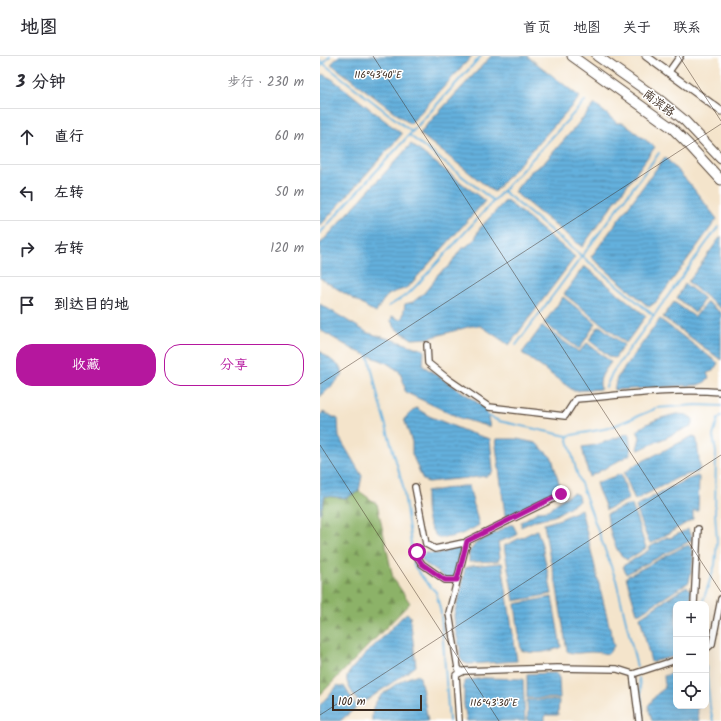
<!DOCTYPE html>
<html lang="zh">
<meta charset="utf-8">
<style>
:root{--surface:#fff;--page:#f7f7f7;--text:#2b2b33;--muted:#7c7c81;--line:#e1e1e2;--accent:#b5179e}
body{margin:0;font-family:Kalam,"LXGW WenKai TC",sans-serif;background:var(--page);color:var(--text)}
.controls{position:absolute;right:12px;bottom:12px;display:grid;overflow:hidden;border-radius:8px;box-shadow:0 4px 16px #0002}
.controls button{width:36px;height:36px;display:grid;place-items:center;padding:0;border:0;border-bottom:1px solid var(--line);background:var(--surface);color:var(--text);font:20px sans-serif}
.scale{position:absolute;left:12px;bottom:10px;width:90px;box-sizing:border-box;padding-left:4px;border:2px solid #3b2a1e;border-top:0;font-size:11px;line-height:14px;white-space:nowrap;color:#3b2a1e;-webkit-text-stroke:3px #fff;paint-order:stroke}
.stop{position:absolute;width:12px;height:12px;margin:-9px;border:3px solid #b5179e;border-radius:50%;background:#fff}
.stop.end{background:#b5179e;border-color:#fff;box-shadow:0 1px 4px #0008}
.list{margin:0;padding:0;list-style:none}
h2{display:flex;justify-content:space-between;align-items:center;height:52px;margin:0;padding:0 16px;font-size:17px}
h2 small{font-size:13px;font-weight:400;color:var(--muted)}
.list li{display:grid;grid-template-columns:26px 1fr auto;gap:12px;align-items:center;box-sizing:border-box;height:56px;padding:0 16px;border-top:1px solid var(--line)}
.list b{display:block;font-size:15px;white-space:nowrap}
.list em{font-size:13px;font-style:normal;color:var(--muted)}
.actions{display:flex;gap:8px;padding:12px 16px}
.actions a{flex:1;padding:9px 0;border:1px solid var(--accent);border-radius:16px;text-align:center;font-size:14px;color:var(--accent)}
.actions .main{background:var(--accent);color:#fff}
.icon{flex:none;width:22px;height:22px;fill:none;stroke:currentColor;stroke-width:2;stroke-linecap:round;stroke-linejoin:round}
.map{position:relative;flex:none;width:401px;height:665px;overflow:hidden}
header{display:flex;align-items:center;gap:24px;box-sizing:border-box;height:56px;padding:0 20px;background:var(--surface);border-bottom:1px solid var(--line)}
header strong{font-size:19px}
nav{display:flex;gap:22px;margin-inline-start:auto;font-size:14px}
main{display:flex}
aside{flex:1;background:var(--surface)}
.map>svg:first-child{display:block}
.forest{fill:url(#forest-firs);stroke:#646e43}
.water{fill:url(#water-rules);stroke:#506d7e}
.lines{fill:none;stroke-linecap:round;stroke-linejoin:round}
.stream{stroke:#64b0dd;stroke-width:2}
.minor-casing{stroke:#574638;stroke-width:8}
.tertiary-casing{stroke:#574638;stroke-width:9}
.primary-casing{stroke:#574638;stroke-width:11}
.minor{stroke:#fff;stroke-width:5.5}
.tertiary{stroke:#fff;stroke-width:7}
.primary{stroke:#fff;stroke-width:9}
.route{stroke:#b5179e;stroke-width:5}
.ticks{fill:none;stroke:#3b2a1e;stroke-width:1;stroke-opacity:0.45}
.labels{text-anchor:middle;stroke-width:3;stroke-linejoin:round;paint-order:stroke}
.street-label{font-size:12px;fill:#3b2a1e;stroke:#fff}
.ticks-label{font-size:10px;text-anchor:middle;fill:#3b2a1e;stroke:#fff;stroke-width:3;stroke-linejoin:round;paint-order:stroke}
</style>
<header>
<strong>地图</strong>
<nav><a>首页</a><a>地图</a><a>关于</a><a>联系</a></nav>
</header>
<main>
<aside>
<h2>3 分钟<small>步行 · 230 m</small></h2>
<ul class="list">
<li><svg class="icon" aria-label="ahead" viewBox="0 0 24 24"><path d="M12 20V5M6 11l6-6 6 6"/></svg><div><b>直行</b></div><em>60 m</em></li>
<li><svg class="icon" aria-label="left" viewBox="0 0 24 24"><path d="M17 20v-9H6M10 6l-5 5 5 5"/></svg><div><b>左转</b></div><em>50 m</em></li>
<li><svg class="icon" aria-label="right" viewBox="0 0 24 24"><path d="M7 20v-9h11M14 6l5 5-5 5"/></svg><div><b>右转</b></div><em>120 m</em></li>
<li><svg class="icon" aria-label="arrive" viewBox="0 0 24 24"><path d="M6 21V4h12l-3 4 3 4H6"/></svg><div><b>到达目的地</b></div></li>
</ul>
<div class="actions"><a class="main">收藏</a><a>分享</a></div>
</aside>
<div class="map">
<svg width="401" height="665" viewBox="0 0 401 665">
<defs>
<pattern id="forest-firs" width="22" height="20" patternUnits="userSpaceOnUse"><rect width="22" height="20" fill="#8cb268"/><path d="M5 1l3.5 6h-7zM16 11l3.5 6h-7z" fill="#749155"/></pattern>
<pattern id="water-rules" width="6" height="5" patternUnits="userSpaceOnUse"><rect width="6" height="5" fill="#64b0dd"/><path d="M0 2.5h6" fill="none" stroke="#548fb3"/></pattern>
</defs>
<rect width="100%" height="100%" fill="#fff"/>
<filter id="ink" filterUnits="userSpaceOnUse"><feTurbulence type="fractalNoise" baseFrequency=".025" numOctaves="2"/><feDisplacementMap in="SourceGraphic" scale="8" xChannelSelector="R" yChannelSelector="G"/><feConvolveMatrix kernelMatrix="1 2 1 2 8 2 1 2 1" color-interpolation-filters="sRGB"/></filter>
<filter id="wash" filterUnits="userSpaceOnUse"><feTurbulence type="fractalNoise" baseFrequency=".012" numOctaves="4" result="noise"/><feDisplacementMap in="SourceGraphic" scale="16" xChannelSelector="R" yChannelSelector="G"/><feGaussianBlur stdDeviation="0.9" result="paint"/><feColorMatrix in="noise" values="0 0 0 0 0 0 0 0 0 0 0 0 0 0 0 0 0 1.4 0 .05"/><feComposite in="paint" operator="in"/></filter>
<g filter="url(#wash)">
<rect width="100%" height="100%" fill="#f4e4cb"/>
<path class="forest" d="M39,435l18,13 16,74 17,25 -90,92v-179l5,-20 21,2z"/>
<path class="water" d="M19,0h133l-62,68 -79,-60z
M171,0h36l53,41 -86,95 -74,-58 4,-6z
M2,18l10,5 70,55 -82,92v-149z
M275,48l22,19h6l32,24 -73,100 -68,-55 16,-20 14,-9z
M91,88l74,57 -76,85c-6,4 -8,4 -15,6 -9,3 -14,13 -18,21l-56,-35v-34z
M345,101l25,27 27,35 -60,82 -8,6 -58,-50z
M186,144l69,57 -66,88 -28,-19h-10l-42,12 -17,1 -16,-10 -5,-8 1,-5 8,4 3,-4 2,-12 8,-2 11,-9 10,-12 4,-7 11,-8 12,-17 6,-3 8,-7 4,-10z
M401,180v73l-33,-27z
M264,210l62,50 -20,27 -62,-49z
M365,228l16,12 3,3 -9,14 -18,-15z
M243,241l33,26 -17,26 -35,-26z
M354,246l21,15 12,-15 14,11v47l-58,-43z
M0,248l48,29 32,9 24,8 -1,16 44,29 19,14 4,18 -30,-9 -55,-26 -1,-9 -5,-12 -14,-9 -31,-12 -34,-20z
M340,263l58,44 -5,8 -6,2 2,5 -4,4 -7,3 -84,5 3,-12z
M222,270l37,26 8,-9 24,19c-6,9 -14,17 -10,27l-27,2 -52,-38z
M280,270l24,19 -9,13 -5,-1 -21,-17 8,-12z
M0,295l20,16 3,8 -23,22z
M96,352l13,8 41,17 20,6 3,31 -2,4 -4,2 -59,6 -5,-2 -11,-26v-12l-8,-23z
M3,356l15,7 1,18 23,39 -3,15 -13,7 -21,-2 -5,18v-99z
M357,358l10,1 6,4v6l-54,25 -2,-1 3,-12 -3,-6c11,-10 26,-14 40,-17z
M309,377l2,21 -42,23 -7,-30 14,-2z
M373,380l3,1 1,4 3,27 -2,4 -19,5 -44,23 -11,-27 11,-8z
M177,383h20l19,4 16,15 9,32 -10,4 -44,24 -2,-3 -9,-69z
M301,418l8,25 -23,11c-2,-10 -8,-17 -10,-27z
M377,420l2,1 -1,34h-5v8l-41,24 -3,-1 -10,-24 -3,-12c20,-11 40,-23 61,-30z
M142,430h7l10,39c-13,8 -25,13 -41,13 -13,-14 -12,-28 -12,-46z
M253,437l5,2 1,6 -25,15 -18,4 -15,7v-5l18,-11 9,-1 13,-10z
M307,449h5l14,43 -19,12c-2,-2 -5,-4 -7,-6 -7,-9 -12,-30 -13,-40z
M261,453l33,137 -6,8c-6,-1 -12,-2 -17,-2 -8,0 -17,3 -24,-1l-11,-69 -7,-28 -5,-30 17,-5z
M189,469h4l4,8 -2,3 -17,6 2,15 -2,4 -29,1v-10l7,-9 21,-11z
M368,473l4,11 -66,34 -3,-8 26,-16 1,-3 17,-10 3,1z
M217,474l5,15 10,49 -38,7 -10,-55z
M369,489c8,10 2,26 0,37l-49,31h-3l-11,-36 57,-30z
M138,490l2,4 -5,27 -9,2c-4,-3 -7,-6 -11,-9 -6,-5 -11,-4 -14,-13l4,-4 14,1z
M182,507l15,98 -49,3 -5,-2 -3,-4v-10l-5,-19 -1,-14 7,-25 4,-22 7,-2z
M367,530l4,5 -1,13h-14v52l-25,6 -11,-45z
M232,541l9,50c-11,5 -28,8 -40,3l-6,-46z
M87,557l3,3 6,50 -53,37 -5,-1c-3,-6 -13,-18 -11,-25 2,-9 34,-37 42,-46 6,-6 11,-13 18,-18z
M356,616v34h21l2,15h-47l-4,-15 9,-12 8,-6 -1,-12z
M236,617l3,5 1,20h-33v-24z
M96,619l4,2 8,44h-56c0,-6 0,-14 4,-19 7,-11 28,-24 40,-27z
M164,622l39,1 2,42h-58l-3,-16v-24z
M18,629l3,2 3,-1 13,21 -17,14h-19l-1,-1v-15z
M207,644h32l-1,15h-13v6h-17z"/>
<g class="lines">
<path class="stream" d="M0,5l92,71
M0,11l10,-11
M89,79l85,66
M183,135l150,124
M0,177l161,-177
M69,250l19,-12 9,-9 168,-184
M196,289l143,-192
M46,297l4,8 9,40 24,85 11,80 11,15 11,11 5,21 8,108
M286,331l6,-14 106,-146
M166,359l13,6 68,15 10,37 39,107 21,87
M247,380l42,-8 48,-20 39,-3 25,1
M382,548l13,-39 2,-24 -2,-28 1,-61 -3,-16 5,-17 3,-3
M386,611l4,40 3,14
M319,622l5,43"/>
</g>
</g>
<g filter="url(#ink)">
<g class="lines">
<defs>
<path id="minor" d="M348,17l12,-17
M107,289l1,18 20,16 41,28 76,9 11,-17c48,-4 97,-11 145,-7
M95,431l11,57 9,5 28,-6 3,4
M97,496l-1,3 6,9 23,16h12
M374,548l4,-75
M386,593l6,-5 9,-45
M141,616l-3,-4 -9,-55 18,-72 94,-46
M313,618l6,47
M139,665l-3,-46 8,-4 93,-3 60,1 16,5 43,-14"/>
<path id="tertiary" d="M326,0l75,55"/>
<path id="primary" d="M252,0l100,72 17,17 32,35
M277,0l64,45 23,19 37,39"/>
</defs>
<use href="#minor" class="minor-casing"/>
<use href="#tertiary" class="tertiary-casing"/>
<use href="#primary" class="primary-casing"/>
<use href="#minor" class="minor"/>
<use href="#tertiary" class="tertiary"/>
<use href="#primary" class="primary"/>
</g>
</g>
<g class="lines" filter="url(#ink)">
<path class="route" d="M97,496l-1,3 6,9 23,16h12l10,-39 94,-47"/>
</g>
<path class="ticks" d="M53,0l348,536M359,0l42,65M0,328l401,-260M0,389l179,276M0,659l401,-260"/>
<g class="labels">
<g class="street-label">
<text transform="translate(339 47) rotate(37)" y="4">南滨路</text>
</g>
</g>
<g class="ticks-label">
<text x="58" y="22">116°43'40"E</text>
<text x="174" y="650">116°43'30"E</text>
</g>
</svg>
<div class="controls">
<button>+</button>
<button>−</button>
<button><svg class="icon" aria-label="locate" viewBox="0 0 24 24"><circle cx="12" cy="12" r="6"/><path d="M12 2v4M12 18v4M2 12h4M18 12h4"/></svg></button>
</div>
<div class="scale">100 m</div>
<div class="stop" style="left:97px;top:496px"></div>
<div class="stop end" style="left:241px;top:438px"></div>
</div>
</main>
